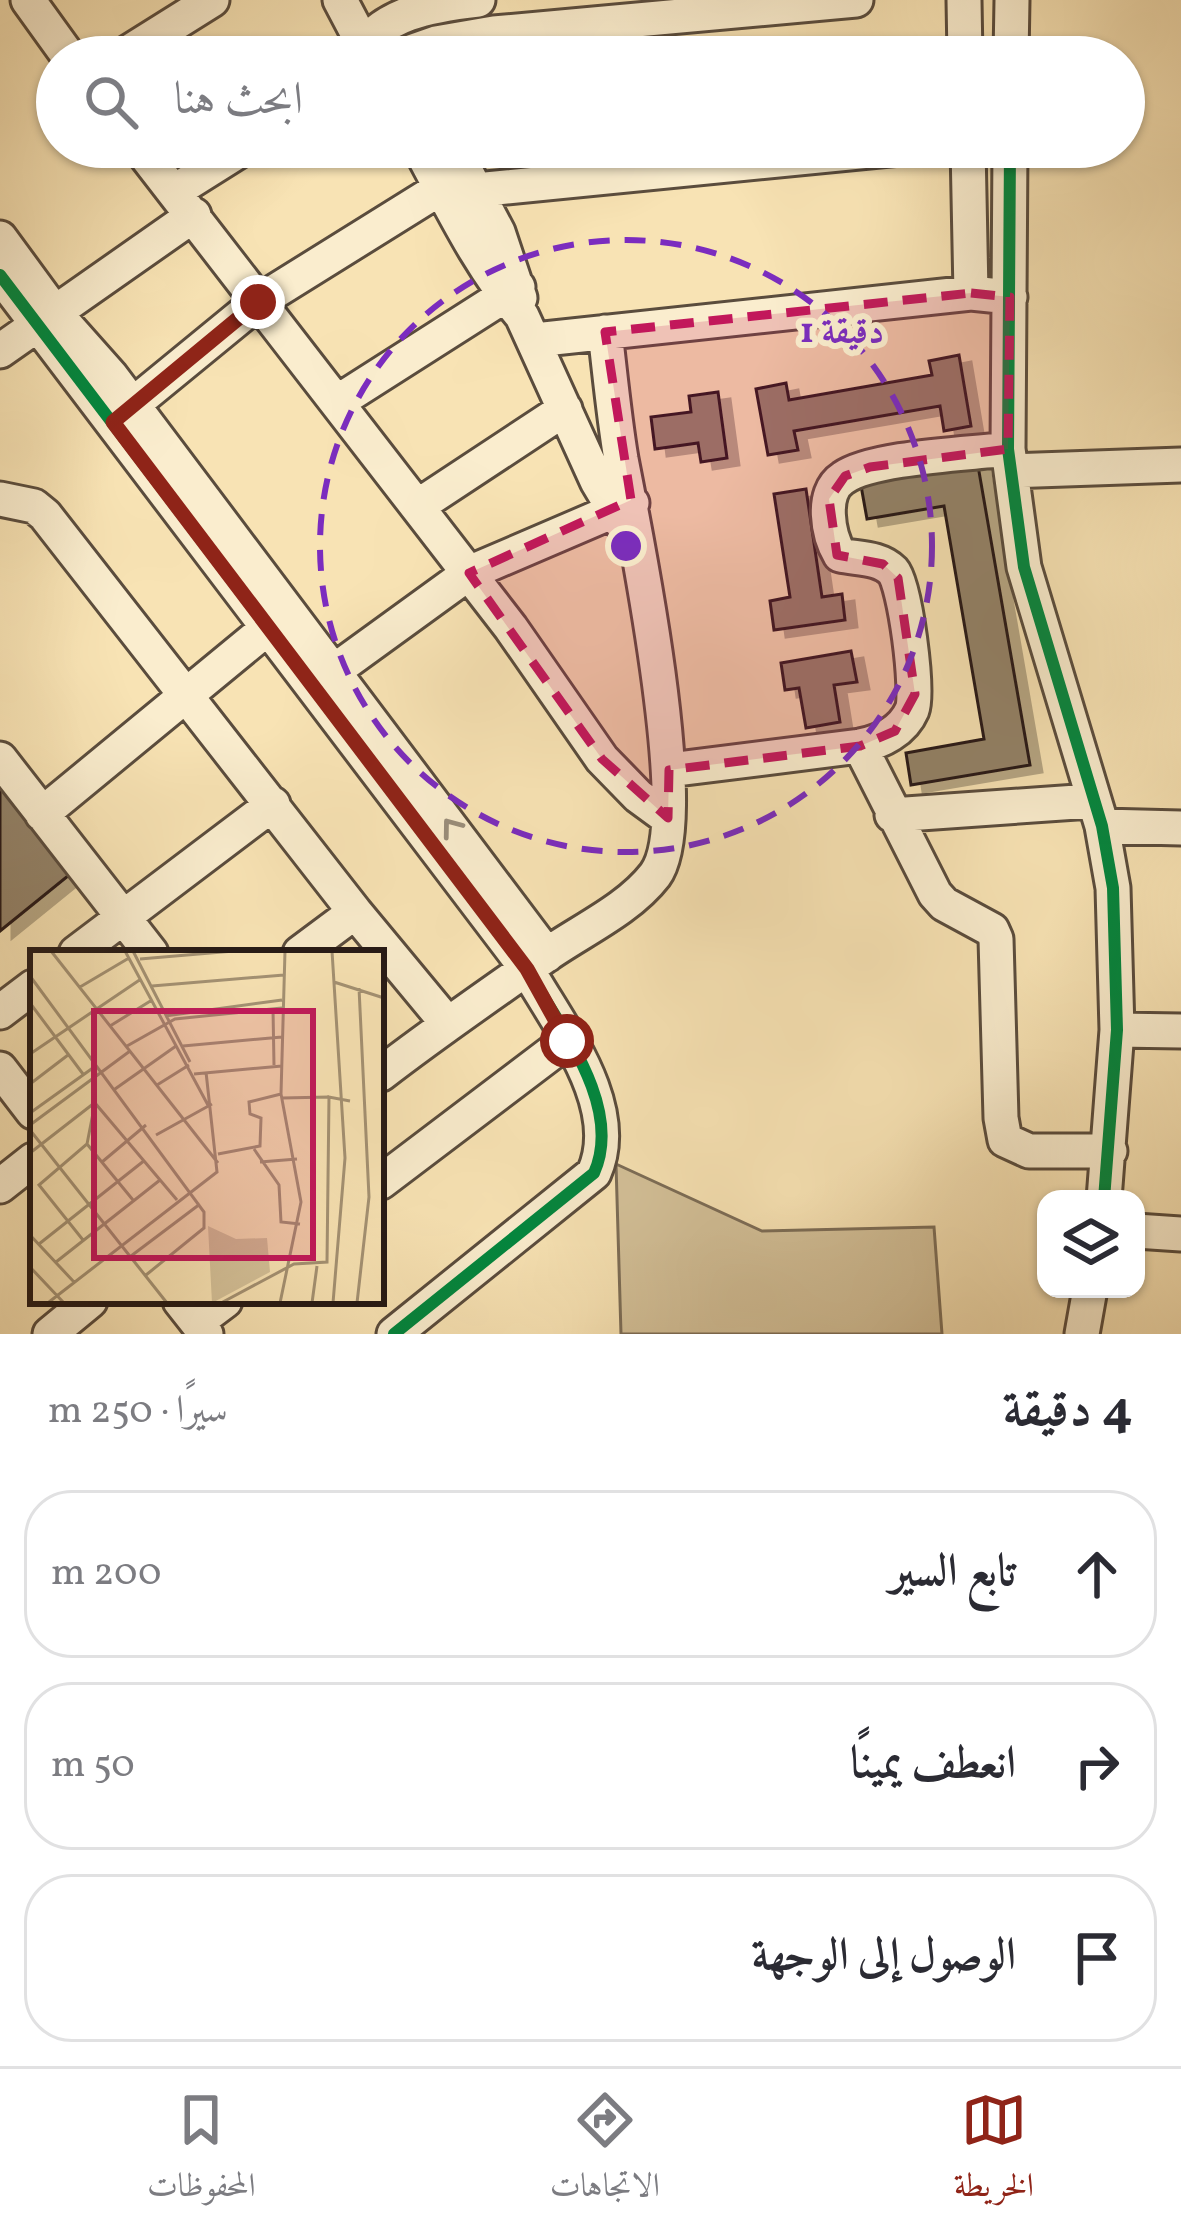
<!DOCTYPE html>
<html lang="ar">
<meta charset="utf-8">
<style>
:root{--surface:#fff;--page:#f7f7f7;--text:#2b2b33;--muted:#7c7c81;--line:#e1e1e2;--accent:#8f2418}
body{margin:0;font-family:Vollkorn,Amiri,serif;background:var(--page);color:var(--text);direction:rtl}
.controls{position:absolute;right:36px;bottom:36px;display:grid;overflow:hidden;border-radius:24px;box-shadow:0 3px 9px #0004}
.controls button{width:108px;height:108px;display:grid;place-items:center;padding:0;border:0;border-bottom:3px solid var(--line);background:var(--surface);color:var(--text);font:60px sans-serif}
.stop{position:absolute;width:36px;height:36px;margin:-27px;border:9px solid #8f2418;border-radius:50%;background:#fff}
.stop.end{background:#8f2418;border-color:#fff;box-shadow:0 3px 12px #0008}
.list{margin:0;padding:0;list-style:none}
h2{display:flex;justify-content:space-between;align-items:center;height:156px;margin:0;padding:0 48px;font-size:51px}
h2 small{font-size:39px;font-weight:400;color:var(--muted)}
.list li{display:grid;grid-template-columns:78px 1fr auto;gap:36px;align-items:center;box-sizing:border-box;height:168px;margin:0 24px 24px;padding:0 24px;border:3px solid var(--line);border-radius:48px}
.list b{display:block;font-size:45px;white-space:nowrap}
.list em{font-size:39px;font-style:normal;color:var(--muted)}
.icon{flex:none;width:66px;height:66px;fill:none;stroke:currentColor;stroke-width:2;stroke-linecap:round;stroke-linejoin:round}
.map{position:relative;flex:none;width:1181px;height:1334px;overflow:hidden;direction:ltr}
.search{position:absolute;background:var(--surface);box-shadow:0 3px 9px #0004;left:36px;right:36px;top:36px;height:132px;display:flex;align-items:center;gap:30px;box-sizing:border-box;padding:0 42px;border-radius:66px;color:var(--muted);font-size:45px}
.sheet{height:732px;background:var(--surface)}
nav{display:flex;justify-content:space-around;align-items:center;box-sizing:border-box;height:168px;border-top:3px solid var(--line);background:var(--surface);font-size:33px;color:var(--muted)}
nav a{display:grid;justify-items:center;gap:6px}
nav .on{color:var(--accent)}
.map>svg:first-child{display:block}
.green{fill:#d4c199;stroke:#7c6d57;stroke-width:3}
.building{fill:#938268;stroke:#251915;stroke-width:3;filter:url(#shadow)}
.lines{fill:none;stroke-linecap:round;stroke-linejoin:round}
.minor-casing{stroke:#5a4c3d;stroke-width:39}
.minor{stroke:#faedce;stroke-width:33}
.cycleway-casing{stroke:#faedce;stroke-width:20}
.cycleway{stroke:#00873e;stroke-width:12}
.oneway{stroke:#9a8e7b}
.route{stroke:#8f2418;stroke-width:15}
.marked{fill:#c2185b;fill-opacity:0.2;stroke:#c2185b;stroke-width:9;stroke-dasharray:24 15;stroke-linejoin:round}
.ring{fill:none;stroke:#7b2cbf;stroke-width:6;stroke-dasharray:21 15}
.inset-road{fill:none;stroke:#a49274;stroke-width:3}
.view{fill:#c2185b;fill-opacity:0.15;stroke:#c2185b;stroke-width:6}
.inset-edge{fill:none;stroke:#251915;stroke-width:6}
.centre{fill:#7b2cbf;stroke:#faedce;stroke-width:6}
.ring-label{font-size:36px;text-anchor:middle;font-weight:bold;fill:#7b2cbf;stroke:#faedce;stroke-width:12;stroke-linejoin:round;paint-order:stroke}
</style>
<div class="map">
<svg width="1181" height="1334" viewBox="0 0 1181 1334">
<defs>
<filter id="shadow"><feDropShadow dx="12" dy="7" stdDeviation="0" flood-color="#0004"/></filter>
</defs>
<rect width="100%" height="100%" fill="#f8e3b4"/>
<filter id="stains"><feTurbulence type="fractalNoise" baseFrequency=".00167" numOctaves="4"/><feColorMatrix values="0 0 0 0 .2 0 0 0 0 .09 0 0 0 0 .02 0 0 0 .5 -.17"/></filter>
<radialGradient id="worn" r=".72"><stop offset=".6" stop-color="#630" stop-opacity="0"/><stop offset="1" stop-color="#630" stop-opacity=".3"/></radialGradient>
<path class="green" d="M616,1164l146,67 172,-4 8,107h-321z"/>
<path class="building" d="M959,355l12,71 -27,5 -4,-25 -146,25 4,19 -30,5 -12,-66 30,-6 3,17 143,-25 -3,-14z
M718,392l9,66 -26,4 -3,-19 -43,6 -4,-32 40,-5 -2,-16z
M977,460l53,305 -119,20 -5,-32 78,-14 -40,-233 -77,13 -7,-39z
M806,489l16,108 20,-3 3,26 -71,10 -4,-29 20,-4 -16,-103z
M851,651l6,31 -23,3 6,37 -34,6 -7,-40 -14,2 -4,-27z
M0,770l79,97 -79,64z"/>
<g class="lines">
<defs>
<path id="minor" d="M28,0l41,57
M340,0l30,57
M964,0l1,57
M121,57l91,-57
M356,57c23,-44 77,-52 122,-57
M396,57l40,-14 58,-10 362,-33
M1011,57l1,-57
M139,147l372,481 91,131 36,37 30,22
M419,147c31,57 60,119 103,169l75,165 32,54
M453,147l45,85 22,66
M968,147l3,146
M1010,147l-2,302 16,118 78,259 11,62 4,142 -13,169
M476,190l434,-43
M175,191l70,-44
M0,238l55,75 56,63 436,579
M0,275l527,694c32,57 97,137 67,204l-200,161
M535,340l436,-47 39,4
M0,351l194,-136
M339,401l179,-114
M119,416l139,-114 183,-114
M1012,471l169,-6
M0,499l34,7 11,9 310,397 92,111
M418,506l147,-97
M334,671l135,-98 163,-70
M860,746l75,148 9,10 48,26 4,9 5,179 4,22 24,11h81
M0,759l151,194
M669,770l191,-24c21,-4 43,-15 52,-36 7,-18 -7,-126 -19,-139 -14,-14 -35,-12 -53,-16 -12,-20 -20,-62 3,-77 30,-21 126,-24 165,-29
M42,814l239,-197
M892,815l199,-14
M1102,826l79,2
M76,953l197,-149
M300,953l55,-41
M0,1012l33,-25
M1117,1030l64,1
M0,1069l33,43
M381,1074c53,-41 108,-79 164,-118 35,-25 83,-46 110,-81 40,-53 -20,-343 -34,-416 -7,-42 -11,-85 -16,-127
M381,1182l186,-141
M0,1186l33,-26
M1136,1231l45,3
M180,1301l26,33
M197,1322l28,-21
M50,1334l40,-33
M1082,1334l8,-45"/>
</defs>
<use href="#minor" class="minor-casing"/>
<use href="#minor" class="minor"/>
<defs>
<path id="cycleway" d="M1010,147l-2,302 16,118 78,259 11,62 4,142 -13,169
M0,275l527,694c32,57 97,137 67,204l-200,161"/>
</defs>
<use href="#cycleway" class="cycleway-casing"/>
<use href="#cycleway" class="cycleway"/>
</g>
<defs><path id="oneway-chevron" d="M-2-3.5L2.5 0L-2 3.5" fill="none" stroke-width="1.6" stroke-linecap="round" stroke-linejoin="round" transform="scale(3)"/></defs>
<use class="oneway" href="#oneway-chevron" transform="translate(451 827) rotate(-127)"/>
<g class="lines">
<path class="route" d="M258,302l-145,120 414,547 40,72"/>
</g>
<path class="marked" d="M971,293l39,4 -2,152 -138,18 -25,9 -16,23 8,56 46,9 15,14 17,116 -20,37 -35,15 -191,24 -1,48 -66,-59 -133,-186 162,-73 -26,-168z"/>
<circle class="ring" cx="626" cy="546" r="306"/>
<g transform="translate(30 950)">
<rect width="354" height="354" fill="#f8e3b4"/>
<path d="M178,276l28,13 31,-1 3,34 -58,31z" fill="#d4c199"/>
<path class="inset-road" d="M21,1l167,212M95,1l84,156M103,1l57,111M302,1l13,207 -12,145M110,9l94,-8M0,26l174,236v16l-58,47M304,32l50,16M122,36l132,-11M50,37l49,-29M0,53l53,71M243,59l1,56M135,66l117,-16M80,76l42,-26M97,96l48,-27 107,-11M153,96l99,-9M0,104l111,-75M164,124l88,-8M0,134l38,-29M127,135l32,-20M85,139l61,-43M252,148l47,-1M65,153l82,97M0,163l67,-48M0,175l100,-74M0,180l137,173M126,185l56,-31M57,194l46,56M224,199l25,36 2,37 19,2M0,203l63,-49M188,204l42,-8 1,-28 -11,-4 -1,-12 32,-8M72,212l44,-37M230,212l37,-3M0,285l44,47M53,290l-44,-55 48,-41 8,-41M9,294l106,-84M101,306l69,-52M26,312l104,-82M0,317l34,36M19,352l168,-130 -11,-100M191,353l73,-39 33,-2 2,-165 21,4M250,353l21,-101 -20,-108 4,-143M282,353l5,-37M327,353l12,-106 -10,-209"/>
<path class="view" d="M64,61h219v247h-219z"/>
<rect width="354" height="354" class="inset-edge"/>
</g>
<circle cx="626" cy="546" r="18" class="centre"/>
<g class="ring-label">
<text x="842" y="342">1 دقيقة</text>
</g>
<rect width="100%" height="100%" filter="url(#stains)"/>
<rect width="100%" height="100%" fill="url(#worn)"/>
</svg>
<div class="controls">
<button><svg class="icon" aria-label="layers" viewBox="0 0 24 24"><path d="M12 4l9 5-9 5-9-5zM3 14l9 5 9-5"/></svg></button>
</div>
<div class="stop" style="left:567px;top:1041px"></div>
<div class="stop end" style="left:258px;top:302px"></div>
<div class="search"><svg class="icon" aria-label="search" viewBox="0 0 24 24"><circle cx="10" cy="10" r="6"/><path d="M15 15l6 6"/></svg>ابحث هنا</div>
</div>
<section class="sheet">
<h2>4 دقيقة<small>سيرًا · 250 m</small></h2>
<ul class="list">
<li><svg class="icon" aria-label="ahead" viewBox="0 0 24 24"><path d="M12 20V5M6 11l6-6 6 6"/></svg><div><b>تابع السير</b></div><em>200 m</em></li>
<li><svg class="icon" aria-label="right" viewBox="0 0 24 24"><path d="M7 20v-9h11M14 6l5 5-5 5"/></svg><div><b>انعطف يمينًا</b></div><em>50 m</em></li>
<li><svg class="icon" aria-label="arrive" viewBox="0 0 24 24"><path d="M6 21V4h12l-3 4 3 4H6"/></svg><div><b>الوصول إلى الوجهة</b></div></li>
</ul>
</section>
<nav>
<a class="on"><svg class="icon" aria-label="map" viewBox="0 0 24 24"><path d="M3 6l6-2 6 2 6-2v14l-6 2-6-2-6 2zM9 4v14M15 6v14"/></svg>الخريطة</a>
<a><svg class="icon" aria-label="directions" viewBox="0 0 24 24"><path d="M12 3l9 9-9 9-9-9zM9 14v-3h6M13 9l2 2-2 2"/></svg>الاتجاهات</a>
<a><svg class="icon" aria-label="saved" viewBox="0 0 24 24"><path d="M7 4h10v16l-5-4-5 4z"/></svg>المحفوظات</a>
</nav>
